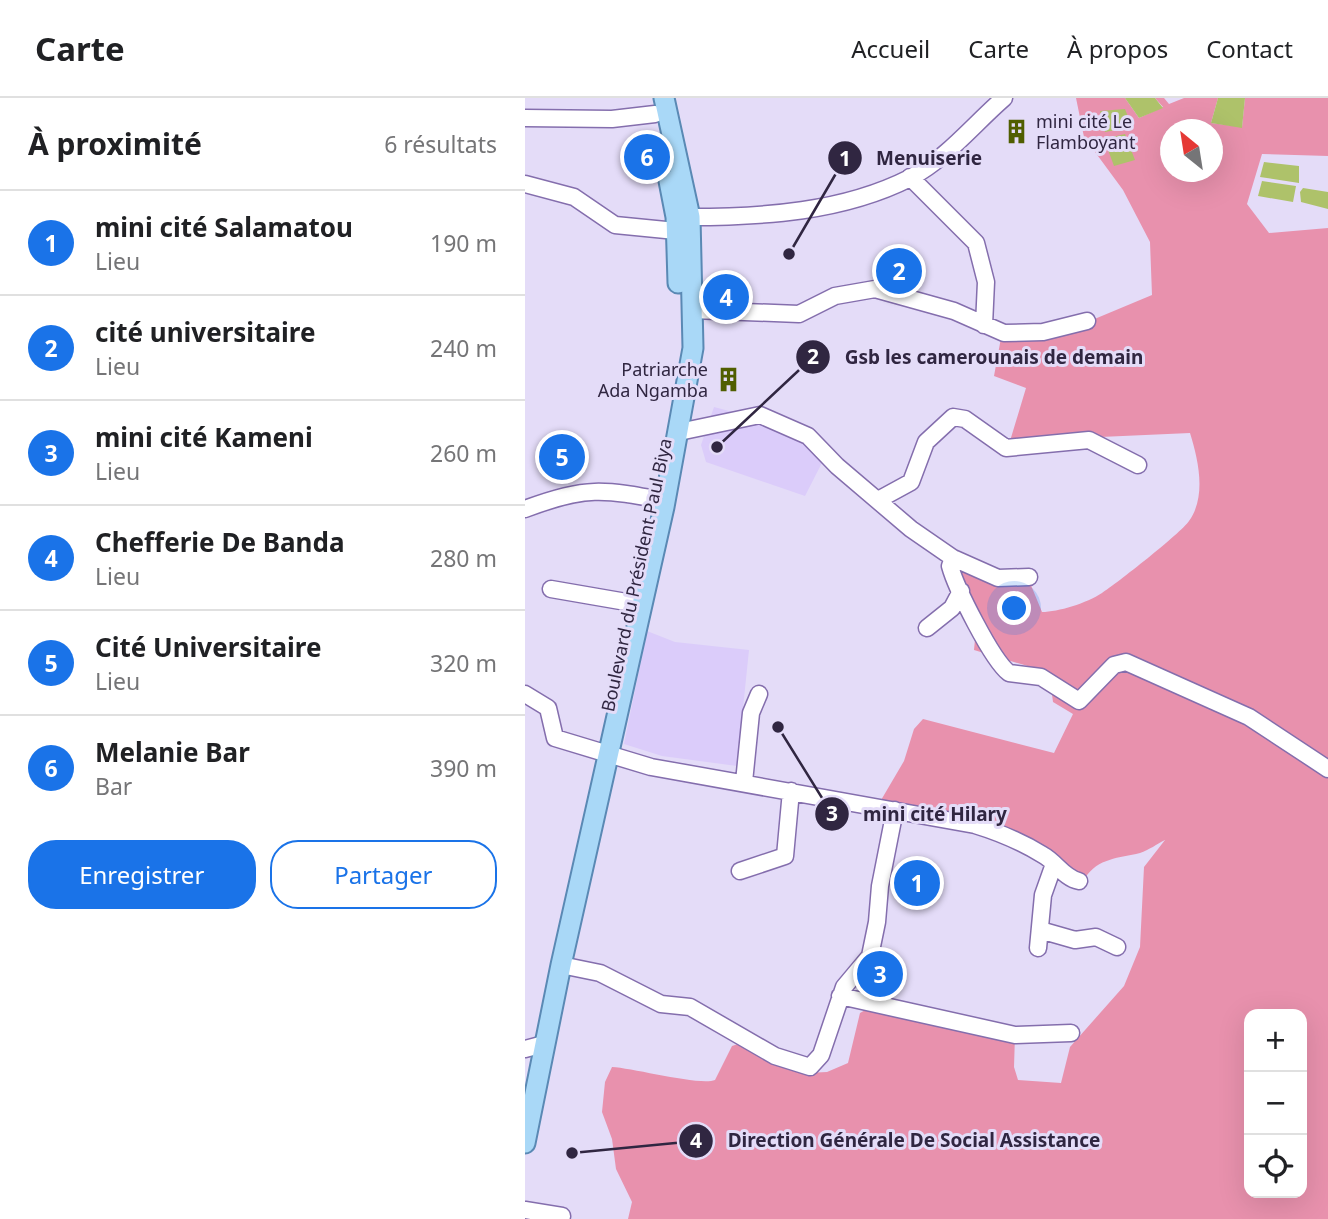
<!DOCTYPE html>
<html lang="fr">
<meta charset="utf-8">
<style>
:root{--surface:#fff;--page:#f6f6f6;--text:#202124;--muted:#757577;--line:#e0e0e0;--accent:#1a73e8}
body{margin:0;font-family:"Noto Sans",sans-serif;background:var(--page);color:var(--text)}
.controls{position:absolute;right:21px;bottom:21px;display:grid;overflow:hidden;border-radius:14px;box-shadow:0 7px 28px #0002}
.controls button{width:63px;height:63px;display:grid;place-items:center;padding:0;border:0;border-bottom:2px solid var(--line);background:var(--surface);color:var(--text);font:35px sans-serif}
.compass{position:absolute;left:635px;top:21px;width:63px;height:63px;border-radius:50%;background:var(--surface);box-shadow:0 7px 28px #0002;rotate:330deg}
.you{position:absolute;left:490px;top:511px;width:24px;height:24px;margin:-18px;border:5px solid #fff;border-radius:50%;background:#1a73e8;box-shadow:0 0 0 10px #1a73e833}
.badge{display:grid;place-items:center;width:46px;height:46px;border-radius:50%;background:var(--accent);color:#fff;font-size:23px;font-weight:700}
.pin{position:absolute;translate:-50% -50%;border:4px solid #fff;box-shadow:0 2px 7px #0006}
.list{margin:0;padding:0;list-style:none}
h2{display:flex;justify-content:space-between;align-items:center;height:91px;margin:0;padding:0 28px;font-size:30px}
h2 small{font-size:23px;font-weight:400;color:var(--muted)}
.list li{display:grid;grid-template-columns:46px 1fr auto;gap:21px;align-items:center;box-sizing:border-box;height:105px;padding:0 28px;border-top:2px solid var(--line)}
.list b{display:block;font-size:26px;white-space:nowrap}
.list p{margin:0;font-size:23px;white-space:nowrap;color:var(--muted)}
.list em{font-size:23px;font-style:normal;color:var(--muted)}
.actions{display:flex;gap:14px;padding:21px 28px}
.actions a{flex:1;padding:16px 0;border:2px solid var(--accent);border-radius:28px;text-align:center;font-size:24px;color:var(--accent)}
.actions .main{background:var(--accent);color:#fff}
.icon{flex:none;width:38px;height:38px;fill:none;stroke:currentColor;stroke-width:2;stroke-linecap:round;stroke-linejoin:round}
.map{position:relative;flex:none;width:803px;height:1121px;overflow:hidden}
header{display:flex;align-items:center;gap:42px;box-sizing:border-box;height:98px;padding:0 35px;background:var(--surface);border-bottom:2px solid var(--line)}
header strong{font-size:33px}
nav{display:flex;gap:38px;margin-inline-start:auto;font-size:24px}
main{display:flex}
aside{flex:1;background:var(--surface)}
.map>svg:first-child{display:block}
.built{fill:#dbccfa}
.green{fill:#e891ad;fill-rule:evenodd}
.water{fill:#aec26a}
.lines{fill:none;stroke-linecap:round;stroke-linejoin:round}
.minor-casing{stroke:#846ead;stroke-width:19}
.major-casing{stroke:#5a89b4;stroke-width:23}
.minor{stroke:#fff;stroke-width:16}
.major{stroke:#a9d8f7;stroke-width:19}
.labels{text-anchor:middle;stroke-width:6;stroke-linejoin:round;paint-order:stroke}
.poi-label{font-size:18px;fill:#302641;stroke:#e4dcf8;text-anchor:start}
.street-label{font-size:18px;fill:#302641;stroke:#e4dcf8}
.leader{fill:none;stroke:#302641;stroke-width:2.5}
.callout-dot{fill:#302641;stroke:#e4dcf8;stroke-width:2.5}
.mark-label{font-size:21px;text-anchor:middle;font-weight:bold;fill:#fff}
.callout-label{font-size:19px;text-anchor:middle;font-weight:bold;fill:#302641;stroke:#e4dcf8;stroke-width:6;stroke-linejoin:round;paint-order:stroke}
</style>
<header>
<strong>Carte</strong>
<nav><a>Accueil</a><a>Carte</a><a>À propos</a><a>Contact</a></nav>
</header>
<main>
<aside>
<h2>À proximité<small>6 résultats</small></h2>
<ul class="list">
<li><span class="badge">1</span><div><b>mini cité Salamatou</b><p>Lieu</p></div><em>190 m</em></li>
<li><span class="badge">2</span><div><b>cité universitaire</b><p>Lieu</p></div><em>240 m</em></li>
<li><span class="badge">3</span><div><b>mini cité Kameni</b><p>Lieu</p></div><em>260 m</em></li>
<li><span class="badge">4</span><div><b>Chefferie De Banda</b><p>Lieu</p></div><em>280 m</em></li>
<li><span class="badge">5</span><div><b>Cité Universitaire</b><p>Lieu</p></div><em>320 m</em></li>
<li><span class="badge">6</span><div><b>Melanie Bar</b><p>Bar</p></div><em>390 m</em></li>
</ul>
<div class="actions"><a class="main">Enregistrer</a><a>Partager</a></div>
</aside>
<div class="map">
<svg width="803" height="1121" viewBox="0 0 803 1121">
<rect width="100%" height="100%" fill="#e4dcf8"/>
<path class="built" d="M189,309l80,21 34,23 -23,45 -99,-34 -5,-17z
M122,533l28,11 74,8 -12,116 -75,-10 -38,-12z"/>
<path class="green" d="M551,0h49l14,20 24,-11 -8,-9h9l5,6 15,-6h34l-7,25 31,4 3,-29h83v58l-66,-2 -15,50 22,29 59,-5v991h-700l4,-17 -16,-33 -4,-30 -10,-27 3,-30 7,-15c21,1 88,19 103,13l17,-34 9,-3 65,30 21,-1 21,-9 12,-50 7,-4 148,26 -1,32 4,13 43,3 9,-36 54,-61 16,-39 4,-80 21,-27c-8,4 -16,10 -25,13 -21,5 -42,5 -55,25l-86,-45 -122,-26 27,-46 10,-32 9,-10 131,34 19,-39 -20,-12 -3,-23 -6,-8 -70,-21 2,-21 -26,-63 78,12 14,34c16,0 45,-9 60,-19 14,-9 79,-60 87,-72 18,-25 9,-62 1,-88l-180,8 16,-53 -32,-12 9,-49 70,1 79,-33 -2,-53 -27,-52 -39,-53zM646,32h42v42h-42zM724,916h53v179h-53z"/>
<path class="water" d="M600,0h30l8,10 -24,10z
M693,0h27l-3,30 -31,-5z
M600,11l7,18 -27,5 -5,-21z
M600,36l10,26 -21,6 -10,-27z
M739,64l35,4v17l-39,-6z
M737,83l34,5 -3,16 -35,-6z
M778,90l25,4v17l-27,-7 -1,-10z"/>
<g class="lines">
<defs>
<path id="minor" d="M0,20l87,1 43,-5
M385,79l66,66 10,39 -2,43
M0,86l49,13 41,28 61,6
M165,119c73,0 153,-5 220,-39 36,-19 64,-54 94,-80
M167,212l107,4 36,-18 40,-7 79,22 50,22 39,-1 44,-11
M154,334l81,-17 48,21 29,30 74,63 42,29 45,20 31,-1
M353,402l33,-18 15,-40 27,-25 12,2 41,29 83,-8 49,25
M0,411c60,-23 79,-20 140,-8
M428,460l-3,8c6,22 42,94 59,107l32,4 38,24 35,-36 12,-3 123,55 79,52
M26,491l81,14
M402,530l25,-20 9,-17
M0,596l23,14 7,30 96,29 324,58c23,7 47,17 68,30 13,7 21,23 36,26
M219,684l7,-69 8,-19
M215,773l45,-15 6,-65
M515,832l35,10 21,-3 21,10
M513,850l5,-53 11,-31
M36,867l39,8 61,31 29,3 85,49 35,11 11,-12 23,-68 26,-31 7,-34 3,-36 15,-76
M315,898l175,39 56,-2
M0,951l19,-5
M0,1112l37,6"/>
<path id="major" d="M144,83l7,36 2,66
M0,1045l36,-178 103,-458 29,-159 -3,-131 -26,-119"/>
</defs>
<use href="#minor" class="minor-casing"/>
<use href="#major" class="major-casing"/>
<use href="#minor" class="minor"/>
<use href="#major" class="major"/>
</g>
<defs>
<symbol id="building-bare" viewBox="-9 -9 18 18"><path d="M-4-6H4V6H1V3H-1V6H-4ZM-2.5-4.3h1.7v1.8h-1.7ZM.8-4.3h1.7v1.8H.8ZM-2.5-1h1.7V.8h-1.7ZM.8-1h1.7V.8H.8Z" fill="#505e00" stroke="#e4dcf8" stroke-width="2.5" paint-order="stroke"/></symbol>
</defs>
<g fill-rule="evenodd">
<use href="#building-bare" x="474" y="16" width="35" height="35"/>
<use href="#building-bare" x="186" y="264" width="35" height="35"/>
</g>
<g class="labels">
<g class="poi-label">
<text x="511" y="30">mini cité Le<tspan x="511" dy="21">Flamboyant</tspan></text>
<text x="183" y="278" text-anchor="end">Patriarche<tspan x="183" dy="21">Ada Ngamba</tspan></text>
</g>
<g class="street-label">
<text transform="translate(112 477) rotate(-78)" y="6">Boulevard du Président Paul Biya</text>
</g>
</g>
<path class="leader" d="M264 156L320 60M192 349L288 259M253 629L307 716M47 1055L171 1043"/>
<g class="callout-dot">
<circle cx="264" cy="156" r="7"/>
<circle cx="192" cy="349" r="7"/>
<circle cx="253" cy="629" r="7"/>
<circle cx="47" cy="1055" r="7"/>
<circle cx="320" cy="60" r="18"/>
<circle cx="288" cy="259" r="18"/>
<circle cx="307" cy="716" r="18"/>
<circle cx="171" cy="1043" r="18"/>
</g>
<g class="mark-label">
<text x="320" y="68">1</text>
<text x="288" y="266">2</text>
<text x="307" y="723">3</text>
<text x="171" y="1050">4</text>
</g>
<g class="callout-label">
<text x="404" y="67">Menuiserie</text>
<text x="469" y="266">Gsb les camerounais de demain</text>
<text x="410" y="723">mini cité Hilary</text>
<text x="389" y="1049">Direction Générale De Social Assistance</text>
</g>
</svg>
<div class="controls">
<button>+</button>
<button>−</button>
<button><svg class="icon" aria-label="locate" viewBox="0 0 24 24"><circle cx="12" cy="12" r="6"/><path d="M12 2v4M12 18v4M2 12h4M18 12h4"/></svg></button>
</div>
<svg class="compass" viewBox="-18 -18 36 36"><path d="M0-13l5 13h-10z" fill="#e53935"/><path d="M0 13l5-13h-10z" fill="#757577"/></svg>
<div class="you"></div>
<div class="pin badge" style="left:392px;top:785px">1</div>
<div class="pin badge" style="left:374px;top:173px">2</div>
<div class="pin badge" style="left:355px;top:876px">3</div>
<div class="pin badge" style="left:201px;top:199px">4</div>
<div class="pin badge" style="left:37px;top:359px">5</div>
<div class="pin badge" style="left:122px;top:59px">6</div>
</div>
</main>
